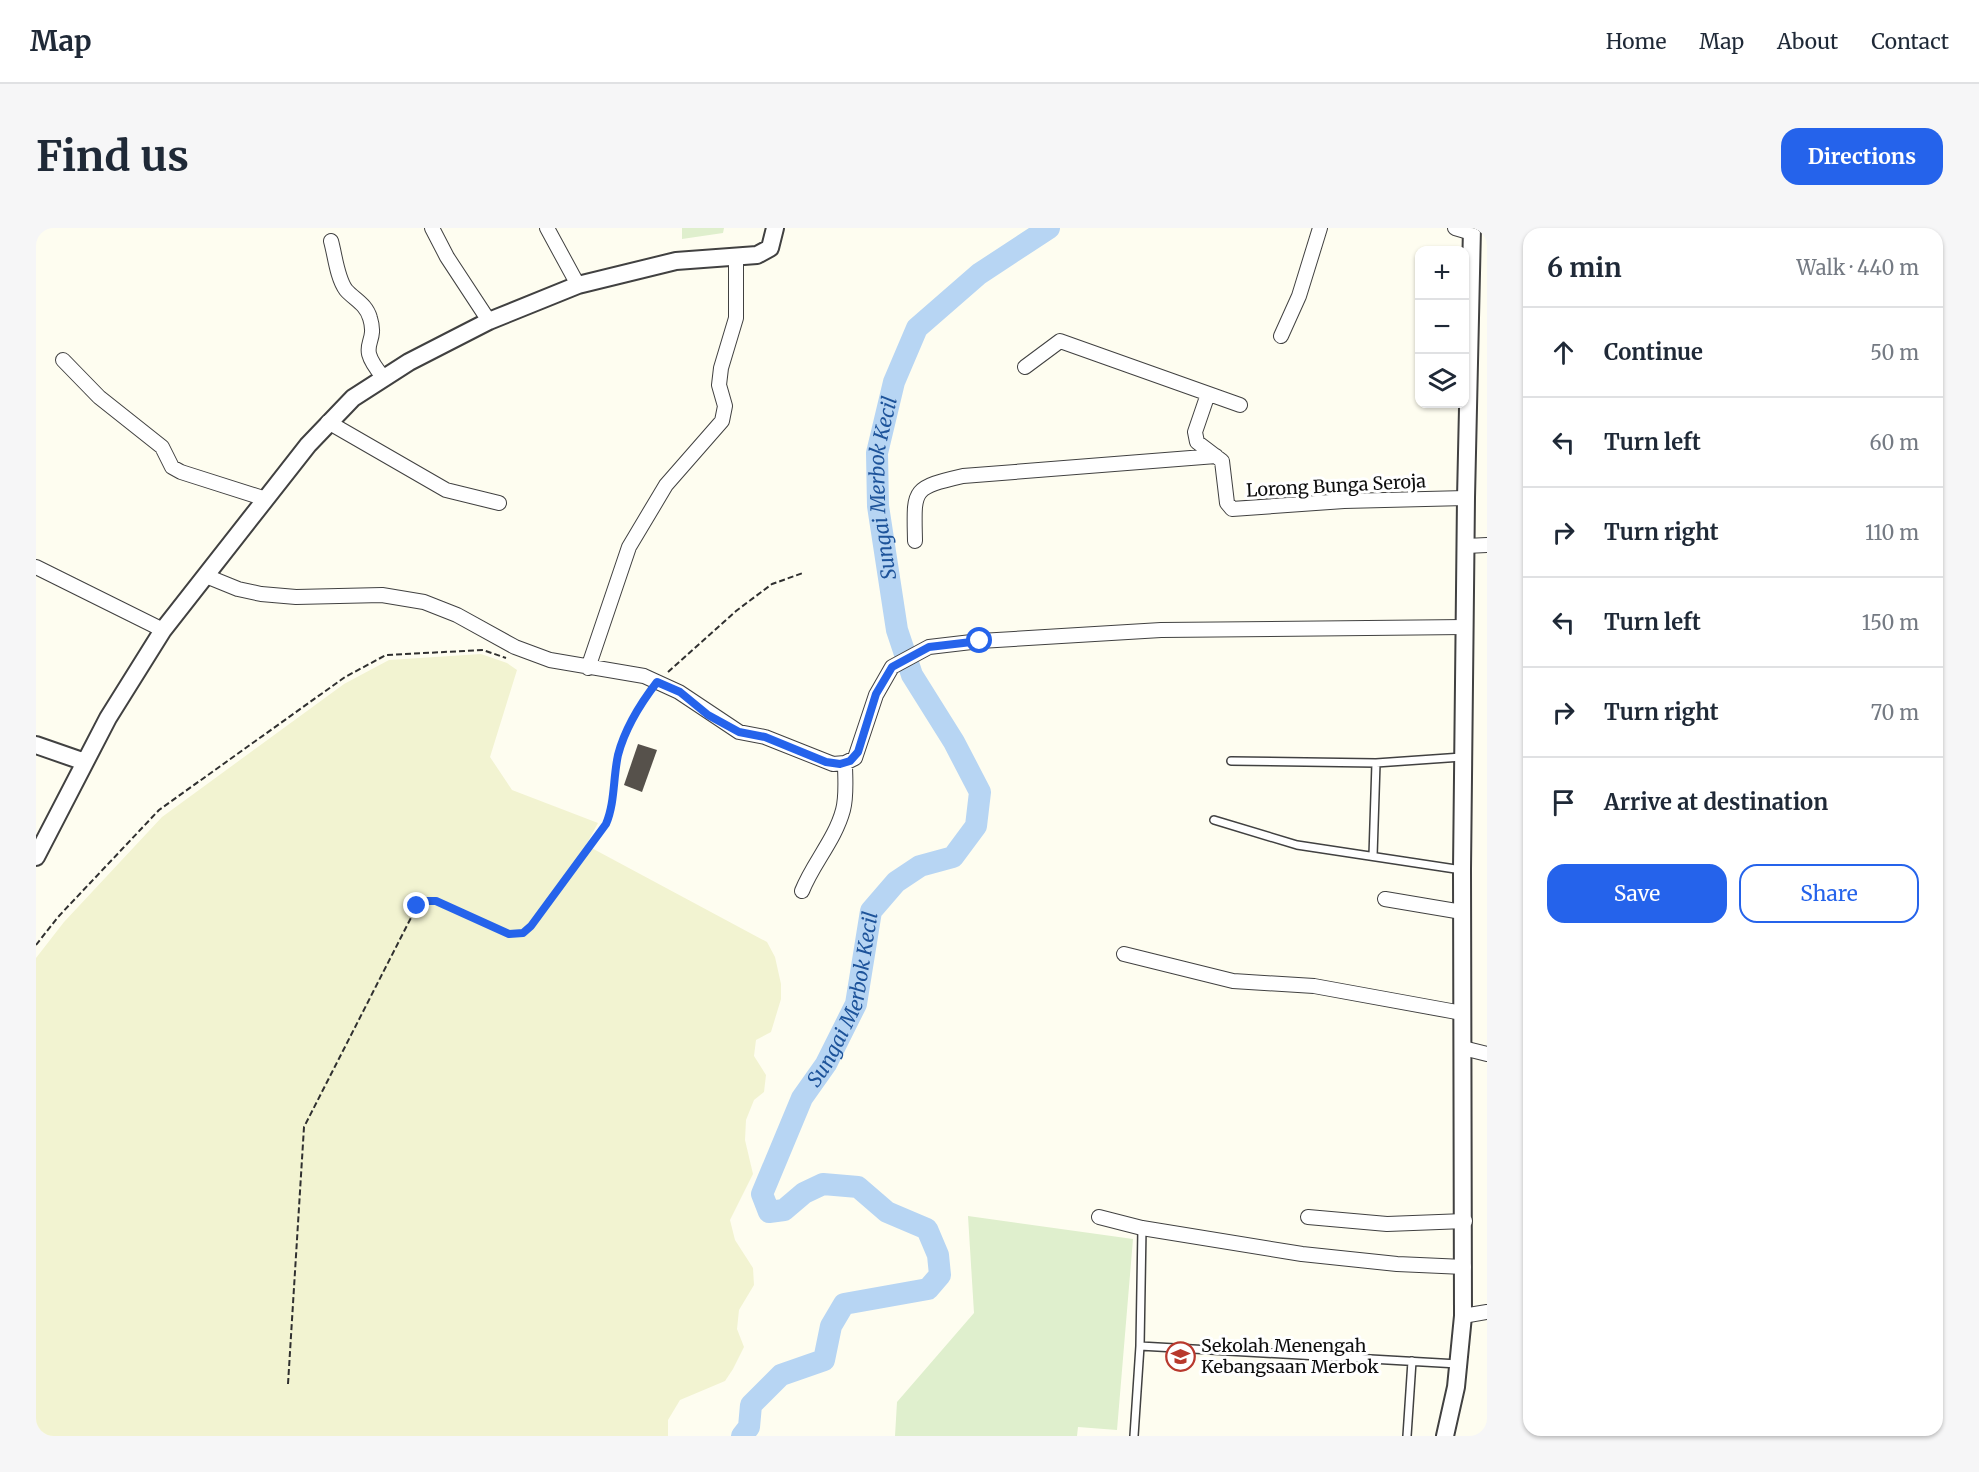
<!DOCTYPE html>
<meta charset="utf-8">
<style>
:root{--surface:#fff;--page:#f6f6f7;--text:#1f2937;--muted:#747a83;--line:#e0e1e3;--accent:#2563eb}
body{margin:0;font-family:Merriweather,serif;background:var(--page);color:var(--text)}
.controls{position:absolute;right:18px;top:18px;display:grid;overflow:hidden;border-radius:12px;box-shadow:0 2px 4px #0004}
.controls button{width:54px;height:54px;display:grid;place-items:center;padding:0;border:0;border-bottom:2px solid var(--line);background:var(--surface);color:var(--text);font:30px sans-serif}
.stop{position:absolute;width:18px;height:18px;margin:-14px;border:4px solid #2563eb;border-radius:50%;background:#fff}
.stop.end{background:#2563eb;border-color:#fff;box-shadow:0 2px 6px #0008}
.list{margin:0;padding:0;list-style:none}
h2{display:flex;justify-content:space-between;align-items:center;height:78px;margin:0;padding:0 24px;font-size:26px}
h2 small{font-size:20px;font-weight:400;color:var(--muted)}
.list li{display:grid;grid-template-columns:39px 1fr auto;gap:18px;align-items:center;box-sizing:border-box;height:90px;padding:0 24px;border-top:2px solid var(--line)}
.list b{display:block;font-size:22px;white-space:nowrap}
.list em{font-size:20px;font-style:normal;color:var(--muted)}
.actions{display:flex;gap:12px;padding:18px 24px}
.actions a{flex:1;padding:14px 0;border:2px solid var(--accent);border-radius:18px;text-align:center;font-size:21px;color:var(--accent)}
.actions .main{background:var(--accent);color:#fff}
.icon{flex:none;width:33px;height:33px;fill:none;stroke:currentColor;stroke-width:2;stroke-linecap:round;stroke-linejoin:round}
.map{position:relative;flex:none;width:1451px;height:1208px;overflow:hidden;border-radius:18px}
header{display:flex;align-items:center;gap:36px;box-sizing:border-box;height:84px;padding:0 30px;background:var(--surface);border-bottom:2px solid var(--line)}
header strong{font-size:28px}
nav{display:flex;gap:33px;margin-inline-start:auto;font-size:21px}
.intro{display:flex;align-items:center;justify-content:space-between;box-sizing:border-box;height:144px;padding:0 36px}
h1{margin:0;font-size:42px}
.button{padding:15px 27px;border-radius:18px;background:var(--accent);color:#fff;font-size:21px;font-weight:700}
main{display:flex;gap:36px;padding:0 36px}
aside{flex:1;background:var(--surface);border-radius:18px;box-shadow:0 2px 4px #0004}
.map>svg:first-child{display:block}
.farmland{fill:#f2f3d1}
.pitch{fill:#dfefcd}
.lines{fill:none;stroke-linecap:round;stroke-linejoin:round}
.river{stroke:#b7d5f3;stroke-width:22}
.building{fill:#56514b}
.service-casing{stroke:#414141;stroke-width:10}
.minor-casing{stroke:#414141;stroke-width:16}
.tertiary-casing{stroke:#414141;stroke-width:20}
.path{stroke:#303030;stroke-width:2;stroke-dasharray:6 3;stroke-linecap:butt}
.service{stroke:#fff;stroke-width:7}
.minor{stroke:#fff;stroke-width:14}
.tertiary{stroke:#fff;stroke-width:16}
.route{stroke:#2563eb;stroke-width:8}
.labels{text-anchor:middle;stroke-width:6;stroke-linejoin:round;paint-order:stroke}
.street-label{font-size:18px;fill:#0e0e0e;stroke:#fff}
.poi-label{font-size:18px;fill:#0e0e0e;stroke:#fff;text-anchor:start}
.water-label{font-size:20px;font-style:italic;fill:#1d539a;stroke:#fff}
</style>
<header>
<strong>Map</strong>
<nav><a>Home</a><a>Map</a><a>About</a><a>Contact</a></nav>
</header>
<div class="intro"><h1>Find us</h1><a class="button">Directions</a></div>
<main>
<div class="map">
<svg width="1451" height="1208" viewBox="0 0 1451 1208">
<rect width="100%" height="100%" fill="#fefdf0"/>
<path class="farmland" d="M445,426l26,9 10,7 -27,87 22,33 86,33 -12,22 181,97 8,15 6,27v15l-10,33 -15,8 -2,16 12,19 -2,17 -10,8 -8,20 -1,20 8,34 -23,46 5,20 18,28 1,17 -15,25 -2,19 7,18 -11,22 -8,12 -45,19 -12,20v16h-632v-478l28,-36 98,-105 182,-133 45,-24z"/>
<path class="pitch" d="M646,0h42l-1,5 -41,6z
M932,988l165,23 -16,191 -39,-3 -1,9h-182l2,-34 77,-89z"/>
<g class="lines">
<path class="river" id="s1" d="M706,1208l7,-9 2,-22 30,-30 43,-15 7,-34 13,-22 84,-15 12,-14 -2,-20 -11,-26 -40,-17 -29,-25 -35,-3 -19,9 -20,17 -15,2 -7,-18 40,-96 24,-34 30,-60 15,-93 25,-29 24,-16 33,-9 23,-31 4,-34 -26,-50 -42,-67 -15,-45 -19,-124 -1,-53 17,-71 23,-54 62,-54 70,-46"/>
</g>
<path class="building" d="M602,516l19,6 -15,42 -18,-7z"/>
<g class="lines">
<defs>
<path id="service" d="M1195,533l145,2
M1178,592l83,25 165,25
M1337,628l3,-93 86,-6
M1104,1118l318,18
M1098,1208l6,-90 2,-118
M1371,1208l5,-75"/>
<path id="minor" d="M396,0l15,29 42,64
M511,0l31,57
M1419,0l17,5
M295,13c4,14 6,37 15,49 9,10 20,14 24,28 9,29 -16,24 13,59
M1245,108l18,-40 21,-68
M27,132l36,37 63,50 10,20 9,5 85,27
M989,139l35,-26 180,64
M1172,166l-13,38 2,10 25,19 5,42 5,6 112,-8 122,-3
M292,194l118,68 53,13
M879,313c-1,-52 -4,-53 48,-65l253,-20
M1430,318l21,-1
M0,339l127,63
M170,348l32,13 23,5 35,3 86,-2 42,7 33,13 58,32 35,13 94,16 35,16 60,40 26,5 68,27 12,-1 10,-5 21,-63 16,-28 37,-20 51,-6 181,-11 304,-3
M552,440l41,-121 37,-62 56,-64 3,-15 -6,-21 2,-17 15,-50v-62
M766,663c11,-28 33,-51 41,-81 4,-15 2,-32 2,-47
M1349,671l77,13
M1088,726l109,27 81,5 148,27
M1427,820l24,6
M1063,989l43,11 160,26 95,10 67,3
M1272,989l79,7 78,-3
M1427,1088l24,-4"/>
<path id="tertiary" d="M0,517l49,17
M0,629l72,-139 55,-88 145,-185 45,-47 56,-36 39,-20 41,-21 89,-36 98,-24 81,-6 13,-7 5,-20
M1409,1208l11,-49 7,-71 -1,-446 4,-372 6,-270"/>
</defs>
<use href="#service" class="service-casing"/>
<use href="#minor" class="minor-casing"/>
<use href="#tertiary" class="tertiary-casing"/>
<path class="path" d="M632,444l68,-61 36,-27 31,-11
M0,717l22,-28 101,-107 186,-133 41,-22 97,-5 23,8
M252,1156l16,-257 113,-221 6,-5h13l73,33 14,-1 83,-109c9,-20 8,-43 12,-65 4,-24 17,-49 32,-67"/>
<use href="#service" class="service"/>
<use href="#minor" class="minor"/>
<use href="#tertiary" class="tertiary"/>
</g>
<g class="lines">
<path class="route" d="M381,678l6,-5h13l73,33 14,-1 8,-7 75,-102c9,-21 7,-46 12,-69 7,-27 22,-51 39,-73l23,10 28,23 31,17 26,5 61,25 14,2 10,-3 8,-9 18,-58 16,-27 37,-20 51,-6"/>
</g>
<defs>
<symbol id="school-ring" viewBox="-11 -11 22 22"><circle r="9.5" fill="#fff" stroke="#b8382d" stroke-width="1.5"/><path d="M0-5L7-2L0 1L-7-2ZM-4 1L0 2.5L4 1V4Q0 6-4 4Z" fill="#b8382d"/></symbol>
</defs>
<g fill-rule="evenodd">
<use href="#school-ring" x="1128" y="1112" width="33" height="33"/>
</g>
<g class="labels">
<g class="street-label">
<text transform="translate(1300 258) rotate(-3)" y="6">Lorong Bunga Seroja</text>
</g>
<g class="poi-label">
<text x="1165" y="1124">Sekolah Menengah<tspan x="1165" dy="21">Kebangsaan Merbok</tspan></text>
</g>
<g class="water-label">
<text dy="7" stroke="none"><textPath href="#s1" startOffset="1340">Sungai Merbok Kecil</textPath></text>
<text dy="7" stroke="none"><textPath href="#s1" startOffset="746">Sungai Merbok Kecil</textPath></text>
</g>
</g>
</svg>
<div class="controls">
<button>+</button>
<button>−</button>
<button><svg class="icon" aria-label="layers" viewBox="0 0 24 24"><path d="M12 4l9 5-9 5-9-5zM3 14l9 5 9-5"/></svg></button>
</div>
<div class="stop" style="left:944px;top:413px"></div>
<div class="stop end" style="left:381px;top:678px"></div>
</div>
<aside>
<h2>6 min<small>Walk · 440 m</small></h2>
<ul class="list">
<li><svg class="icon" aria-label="ahead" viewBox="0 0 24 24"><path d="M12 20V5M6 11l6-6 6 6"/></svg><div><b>Continue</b></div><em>50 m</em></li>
<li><svg class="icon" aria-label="left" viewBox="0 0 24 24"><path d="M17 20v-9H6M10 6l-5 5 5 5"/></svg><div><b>Turn left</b></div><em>60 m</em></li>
<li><svg class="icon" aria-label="right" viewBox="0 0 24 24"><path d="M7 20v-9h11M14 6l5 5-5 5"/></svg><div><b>Turn right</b></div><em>110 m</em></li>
<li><svg class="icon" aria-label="left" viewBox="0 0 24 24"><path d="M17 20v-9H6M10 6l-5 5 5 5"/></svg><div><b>Turn left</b></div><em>150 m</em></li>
<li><svg class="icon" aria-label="right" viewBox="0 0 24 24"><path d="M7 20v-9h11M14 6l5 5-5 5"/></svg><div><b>Turn right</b></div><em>70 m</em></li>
<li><svg class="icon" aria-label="arrive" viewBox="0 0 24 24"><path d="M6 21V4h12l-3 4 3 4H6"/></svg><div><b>Arrive at destination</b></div></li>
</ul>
<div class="actions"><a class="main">Save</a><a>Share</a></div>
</aside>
</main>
